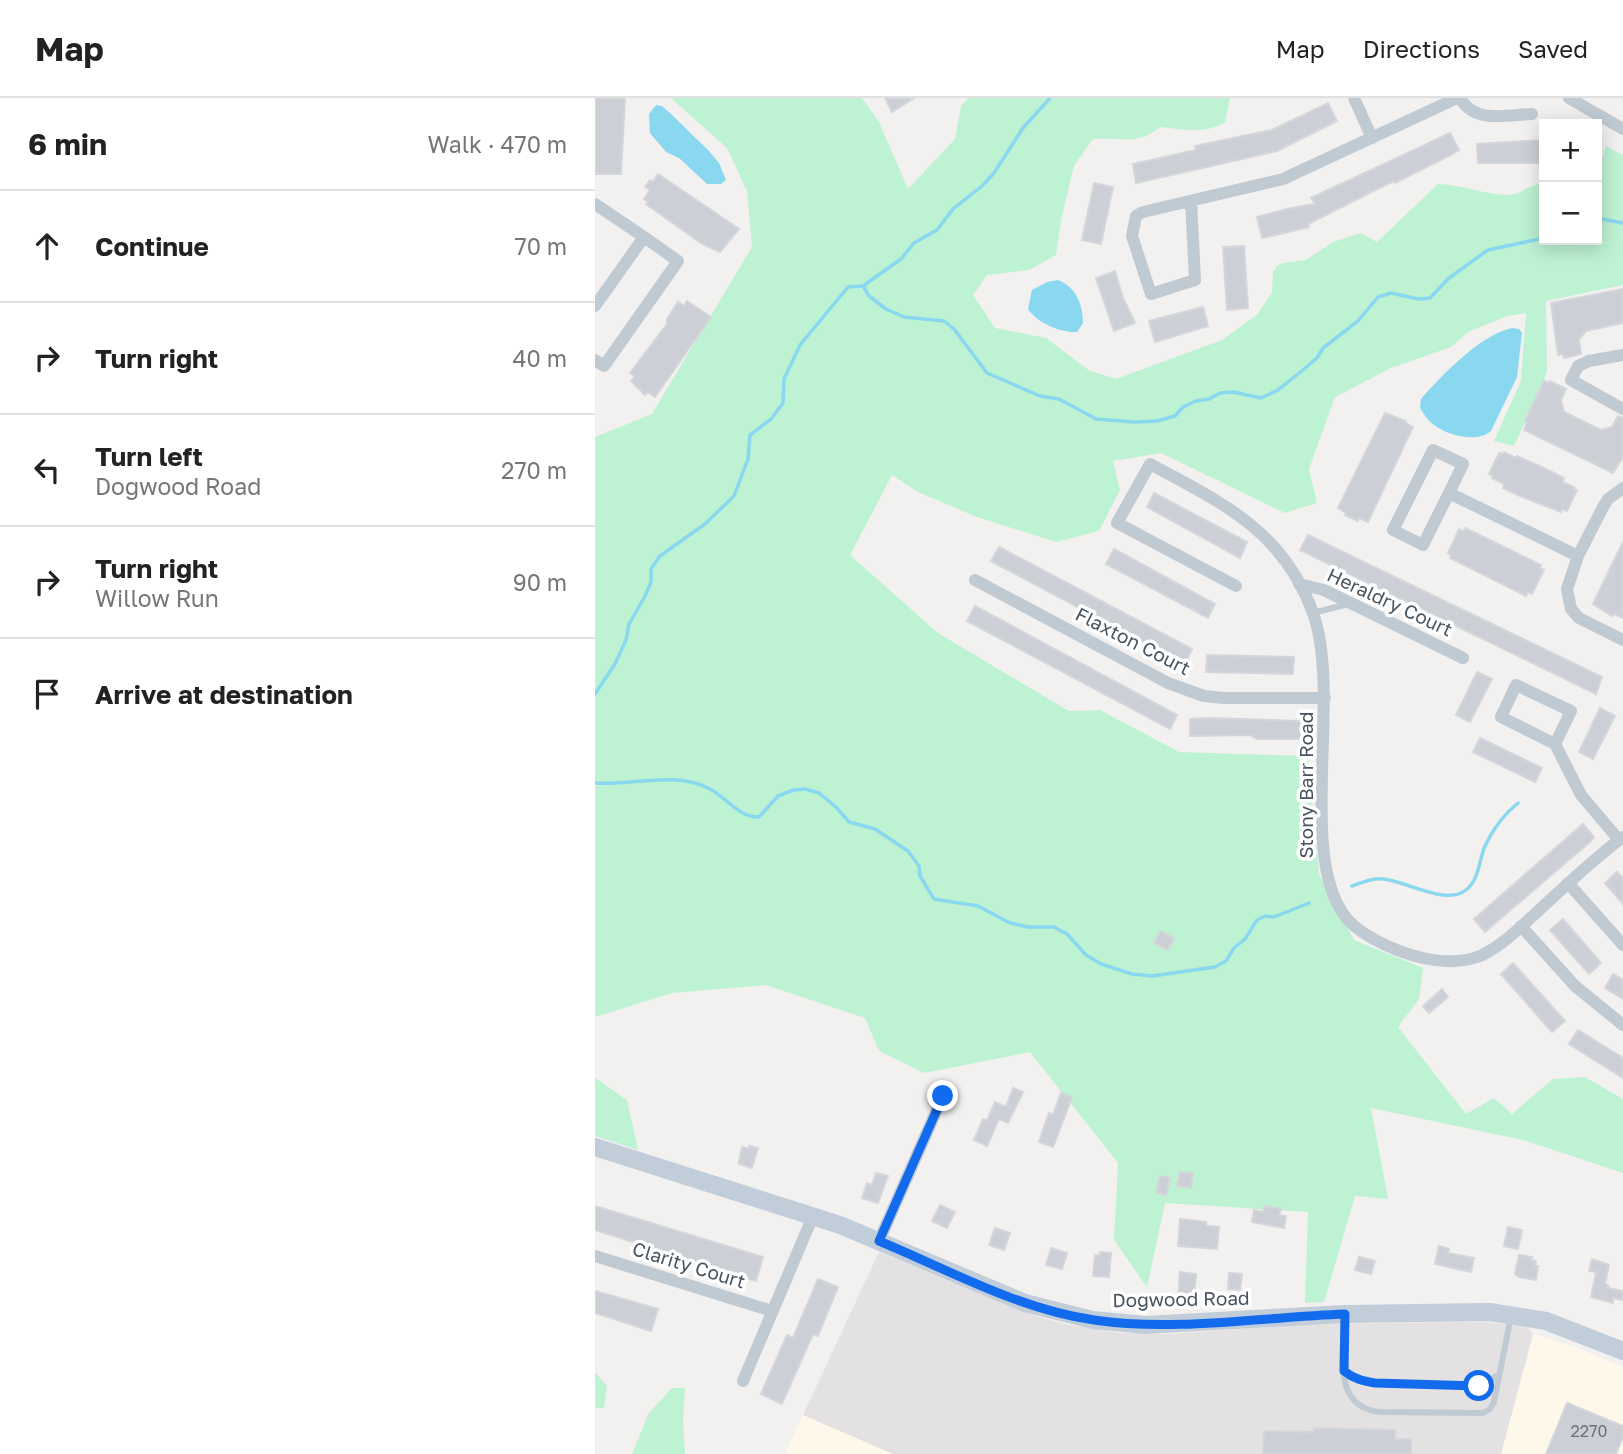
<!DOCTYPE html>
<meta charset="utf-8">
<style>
:root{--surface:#fff;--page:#f6f6f6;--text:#222;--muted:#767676;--line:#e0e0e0}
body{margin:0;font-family:"Golos Text",sans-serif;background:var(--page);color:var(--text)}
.controls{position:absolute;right:21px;top:21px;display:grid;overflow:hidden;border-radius:0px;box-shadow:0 4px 18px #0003}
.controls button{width:63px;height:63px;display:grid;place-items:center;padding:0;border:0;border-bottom:2px solid var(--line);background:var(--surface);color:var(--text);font:35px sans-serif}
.stop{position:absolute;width:21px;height:21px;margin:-16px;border:5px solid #116bec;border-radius:50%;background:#fff}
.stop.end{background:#116bec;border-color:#fff;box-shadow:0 2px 7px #0008}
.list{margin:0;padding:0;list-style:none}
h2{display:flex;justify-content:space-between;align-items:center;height:91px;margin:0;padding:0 28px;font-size:30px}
h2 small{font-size:23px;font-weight:400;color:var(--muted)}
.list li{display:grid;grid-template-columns:46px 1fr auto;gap:21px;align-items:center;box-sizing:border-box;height:112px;padding:0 28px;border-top:2px solid var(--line)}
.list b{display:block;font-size:26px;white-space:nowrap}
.list p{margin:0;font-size:23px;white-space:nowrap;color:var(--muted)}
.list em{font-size:23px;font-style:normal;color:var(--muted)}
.icon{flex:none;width:38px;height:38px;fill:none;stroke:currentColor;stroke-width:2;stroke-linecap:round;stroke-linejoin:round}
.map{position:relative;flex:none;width:1028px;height:1356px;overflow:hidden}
header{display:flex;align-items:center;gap:42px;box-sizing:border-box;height:98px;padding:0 35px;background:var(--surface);border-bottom:2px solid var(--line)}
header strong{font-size:33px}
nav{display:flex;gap:38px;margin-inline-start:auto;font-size:24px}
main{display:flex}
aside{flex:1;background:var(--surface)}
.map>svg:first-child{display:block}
.commercial{fill:#fdf8ea}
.education{fill:#e4e1e2}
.green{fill:#bdf2d3}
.water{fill:#89d8f0}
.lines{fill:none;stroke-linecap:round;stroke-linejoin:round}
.stream{stroke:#89d8f0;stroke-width:3.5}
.building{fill:#cccfd5;stroke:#d4d6dc;stroke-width:2}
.lane{stroke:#c0cad3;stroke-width:6}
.street{stroke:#c0cad3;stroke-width:12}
.secondary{stroke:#c2cdda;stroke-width:18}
.route{stroke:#116bec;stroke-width:9}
.labels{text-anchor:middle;stroke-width:7;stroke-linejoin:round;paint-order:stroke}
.number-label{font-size:16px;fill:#68727c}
.street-label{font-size:19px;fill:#47535f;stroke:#fff}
</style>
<header>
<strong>Map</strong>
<nav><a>Map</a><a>Directions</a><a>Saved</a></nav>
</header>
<main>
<aside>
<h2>6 min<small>Walk · 470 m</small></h2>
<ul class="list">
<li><svg class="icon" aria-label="ahead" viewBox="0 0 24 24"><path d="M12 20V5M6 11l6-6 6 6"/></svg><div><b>Continue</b></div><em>70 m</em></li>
<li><svg class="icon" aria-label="right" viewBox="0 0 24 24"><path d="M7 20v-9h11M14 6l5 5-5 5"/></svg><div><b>Turn right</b></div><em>40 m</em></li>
<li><svg class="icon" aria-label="left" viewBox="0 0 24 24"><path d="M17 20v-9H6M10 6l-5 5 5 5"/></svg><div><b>Turn left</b><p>Dogwood Road</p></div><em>270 m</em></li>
<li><svg class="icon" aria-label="right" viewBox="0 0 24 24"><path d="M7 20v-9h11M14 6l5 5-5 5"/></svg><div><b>Turn right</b><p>Willow Run</p></div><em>90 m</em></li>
<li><svg class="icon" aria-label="arrive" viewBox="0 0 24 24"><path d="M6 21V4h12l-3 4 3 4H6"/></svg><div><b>Arrive at destination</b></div></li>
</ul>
</aside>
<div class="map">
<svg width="1028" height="1356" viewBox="0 0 1028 1356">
<rect width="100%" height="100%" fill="#f3f0f0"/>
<path class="commercial" d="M938,1236l42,13 48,20v87h-122z
M208,1316l90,40h-108z"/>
<path class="education" d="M284,1154l157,64 33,9 52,8 46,1 155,-10 133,-2h32l40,5 6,7 -32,120h-608l-90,-39z"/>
<path class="green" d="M76,0h191l17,24 29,67 47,-50 6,-33 8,-8h261l-5,24c-21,13 -42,7 -65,5 -25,20 -39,9 -67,12l-19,27 -13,54 -5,35 -27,15 -42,5 -14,20 22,33 51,10 44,33 26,8 106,-39 35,-25 15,-23 1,-20 4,-6 6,-3 23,-3 27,-18 28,-9 16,9 61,-58c22,0 47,11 71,11 10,0 22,-11 35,-12v57h53v-64l9,-30 17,9v130l-77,16 1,71 -33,74 -20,-5 27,-60 5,-68 -19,3 -39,16 -17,15 -60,21 -56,29 -26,72 8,34 -32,10 -124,-60 -48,8 7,29 -21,41 -43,11 -79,-25 -59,-25 -26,-17 -42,80 88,78 131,78 31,-1 79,42 129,4 11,118 35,66 69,28 -4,31 -21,28 68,87 28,-16 18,16 41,-35 32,-2 38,22v74l-100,-33 -152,-32 17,91 -33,-3 -31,106 -19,1 3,-91 -143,-9 -18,84 -33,-47 4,-77 -88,-111 -106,21 -45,-22 -14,-33 -99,-33 -94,8 -77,24v-580l57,-23 100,-167 -5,-56 -20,-43z
M0,980l32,22 11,50 -43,-14z
M0,1274l12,14 -3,22h-9z
M77,1290h13l-2,34 2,32h-53l17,-41z"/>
<path class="water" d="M61,7l6,1 8,7 39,38 10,12 7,17 -5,4h-14l-28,-26 -13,-6 -16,-19 -1,-19z
M463,182c18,7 25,24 25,43l-6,9c-16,1 -40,-9 -49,-23l4,-19 15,-8z
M917,230l7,1 3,4 -5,44 -26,54c-13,12 -43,5 -57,-6 -6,-4 -10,-11 -14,-17l1,-9c21,-24 59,-64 91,-71z"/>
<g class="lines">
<path class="stream" d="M1002,120l26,5
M268,188l38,-27 13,-16 23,-13 16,-21 29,-23 12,-13 29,-45 27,-30
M0,596l20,-30 11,-24 3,-16 15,-26 7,-16v-13l9,-13 45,-32 29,-28 14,-37 2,-24 21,-16 12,-16 1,-24 16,-34 48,-58 15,-1 6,10 17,13 18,8 40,4 10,8 33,44 53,23 19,3 37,20 38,3 23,-1 18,-5 8,-9 13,-6 13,-2 11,-6 13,-1 28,6 17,-8 25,-20 14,-12 6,-10 35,-27 20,-24 13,-4 27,6 12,-1 19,-20 39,-28 56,-12
M0,685c37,3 78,-12 113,5 19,9 29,29 51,29l19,-21 16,-6 11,-1 14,4 17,14 13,15 26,7 33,22 11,15 1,10 14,23 44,7 32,17 18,4h26l13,7 19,21 15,9 31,10 20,2 63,-9 11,-6 8,-13 11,-9 12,-19 8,-4 9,1 35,-14
M757,788c11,-4 20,-8 31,-7 24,2 63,27 83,11 13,-10 13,-30 19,-44 8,-17 18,-31 33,-43"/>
</g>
<path class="building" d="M0,0h30l-4,76h-26z
M290,0h29l-22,14z
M733,5l9,18 -60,30 -141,32 -3,-19 63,-14 -1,-4 77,-16z
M855,35l9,17 -8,5 -56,28 -1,-2 -17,8 -69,35 1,3 -47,11 -5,-21 34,-9 24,-4 -4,-6z
M949,42v23h-66l-1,-19z
M63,76l81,55 -19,23 -18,-8 -56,-40 2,-3 -4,-2 6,-9 -5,-3 5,-7 3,2z
M499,85l19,4 -12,57 -19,-4z
M649,148l4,62 -21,2 -4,-63z
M520,173l8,27 12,25 -21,8 -18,-53z
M1028,191v34l-37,8 -7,9 2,14 -17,4 -1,-4 -5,1 -7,-52z
M92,203l24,16 -56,80 -7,-5 -3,3 -14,-14 4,-5 -5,-3 37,-49v-5l11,-17 6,4z
M608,209l5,19 -53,16 -6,-21z
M949,283l5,2 1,-2 16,8 -5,11 3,12 37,18 11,-3 6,-11 5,2v39l-10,16 -89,-43 3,-8 -2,-1z
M790,315l21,8 -1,2 8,4 -45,95 -9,-4 -1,3 -13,-6 1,-2 -8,-5z
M909,354l12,6 1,-2 29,13 18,9 -2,4 12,5 -1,2 4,1 -10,21 -5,-2 -1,3 -41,-16 -17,-8 1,-4 -12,-6 1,-2 -4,-2 10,-21 4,1z
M559,395l93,49 -7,16 -93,-51z
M870,430l76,37 -1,3 4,2 -12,24 -4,-2 -2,4 -76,-38 1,-3 -3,-2 11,-24 4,2z
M713,437l294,142 -6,17 -296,-144z
M1028,444v76l-9,-4 -2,2 -19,-12z
M404,449l193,102 -7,15 -194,-103z
M519,451l101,55 -7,14 -102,-54z
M380,508l202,109 -7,14 -203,-108z
M612,557l87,2 -1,17 -87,-2z
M882,574l15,7 -22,43 -14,-7z
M1005,610l15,8 -22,43 -14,-7z
M614,620l92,3v18h-43l-5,-2v-2l-63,1v-17z
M885,640l62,30 -7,14 -62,-30z
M988,726l11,13 -3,4 -106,91 -11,-13z
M1022,774l6,6v26l-18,-21z
M968,821l38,44 -12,11 -39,-44z
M565,833l14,7 -6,12 -14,-7z
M918,865l52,58 -13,11 -51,-58z
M1018,876l10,6v19l-18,-11z
M847,891l6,8 -19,16 -6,-7z
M983,932l45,28v20l-54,-34z
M418,990l10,4 -15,31 -9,-4 -12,27 -13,-6 9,-21 4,2 8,-19 11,5z
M466,995l11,4 -19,50 -14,-5 10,-29 4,2z
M154,1048l9,2 -6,20 -13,-4v-3l3,-14 7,2z
M585,1074l13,1 -2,15 -14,-2z
M281,1075l12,3 -10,27 -16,-5 5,-15 5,2z
M565,1078l10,2 -4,17 -10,-2z
M345,1107l15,7 -8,16 -15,-7z
M0,1108l168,51 -7,24 -161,-51z
M670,1108l16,3 -2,6 7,1 -2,12 -32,-6 2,-12 9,2z
M585,1121l26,3v4l13,1 -2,22 -39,-3z
M913,1129l14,3 -4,19 -14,-3z
M400,1130l15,5 -6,17 -15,-5z
M844,1148l10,3 -1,4 26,5 -3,14 -36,-8z
M456,1150l16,5 -5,16 -16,-4z
M505,1154l11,1 -2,24 -16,-1 2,-21h5z
M924,1157l13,2 -1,3 5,1 -1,5h3l-2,14 -17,-3 -4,-3z
M764,1159l16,4 -4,13 -16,-4z
M997,1161l17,6 -4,19 3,1v3l15,3v9l-10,-2v5l-22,-6 5,-25 -7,-1z
M585,1174l16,2 -2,25 -16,-1z
M634,1175l13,1 -2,16 -12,-1z
M223,1181l20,8 -20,49 -5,-2 -31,70 -21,-10 26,-59 6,3z
M0,1193l63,18 -7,22 -56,-18z
M972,1305l56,23v11l-7,17h-70z
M719,1330l81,2v9h16v15h-148l1,-23 50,1z"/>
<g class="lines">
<path class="lane" d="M718,515l35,-9
M750,1218c-1,37 -14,92 36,96l102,1 7,-4 4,-7 17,-86
M749,1273l18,10 13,2 104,3 19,-11"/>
<path class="street" d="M759,0l18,40
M865,0c14,26 47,17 72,16
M974,0l54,31
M596,103l4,79 -44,14 -19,-58 4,-20 7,-4 140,-33 174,-81
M0,106l49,33
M0,208l49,-69 34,24 -74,105 -9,-6
M1028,257l-34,6 -11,5 -7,14 52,29
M1028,390l-15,11 -5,8 -25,49 -11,33 4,20 8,9 44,22
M854,395l-26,52 -30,-15 40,-80 30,14 -14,29 129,63
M380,482l193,103 36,13 20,2h101
M704,486l25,6 139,68
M641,488l-119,-63 33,-59c72,39 133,66 163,149 30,84 -18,246 35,307 13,14 32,23 49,30 26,10 57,16 83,6 21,-9 39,-28 55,-42 28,-26 57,-54 88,-77
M960,646l16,-33 -55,-26 -15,32 54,27 26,51 38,45
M973,785l55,62
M926,828l54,60 48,39
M284,1143l64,-145
M0,1158l177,55
M148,1283l70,-165"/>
<path class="secondary" d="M0,1049l245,78 185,78 68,17 52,5 200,-11 145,-2 56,9 77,30"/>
</g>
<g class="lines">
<path class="route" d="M348,998l-64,145c70,29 139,68 215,79 81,12 169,-3 251,-6l-1,57c10,8 19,10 31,12l104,3"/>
</g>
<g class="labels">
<g class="number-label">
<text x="994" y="1339">2270</text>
</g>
<g class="street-label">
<text transform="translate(795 504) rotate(25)" y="7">Heraldry Court</text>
<text transform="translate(538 543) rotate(27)" y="7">Flaxton Court</text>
<text transform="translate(711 687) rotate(-90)" y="7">Stony Barr Road</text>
<text transform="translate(94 1167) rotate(17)" y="7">Clarity Court</text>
<text transform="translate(586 1201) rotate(-1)" y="7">Dogwood Road</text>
</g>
</g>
</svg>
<div class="controls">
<button>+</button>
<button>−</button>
</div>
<div class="stop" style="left:884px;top:1288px"></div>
<div class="stop end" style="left:348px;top:998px"></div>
</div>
</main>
